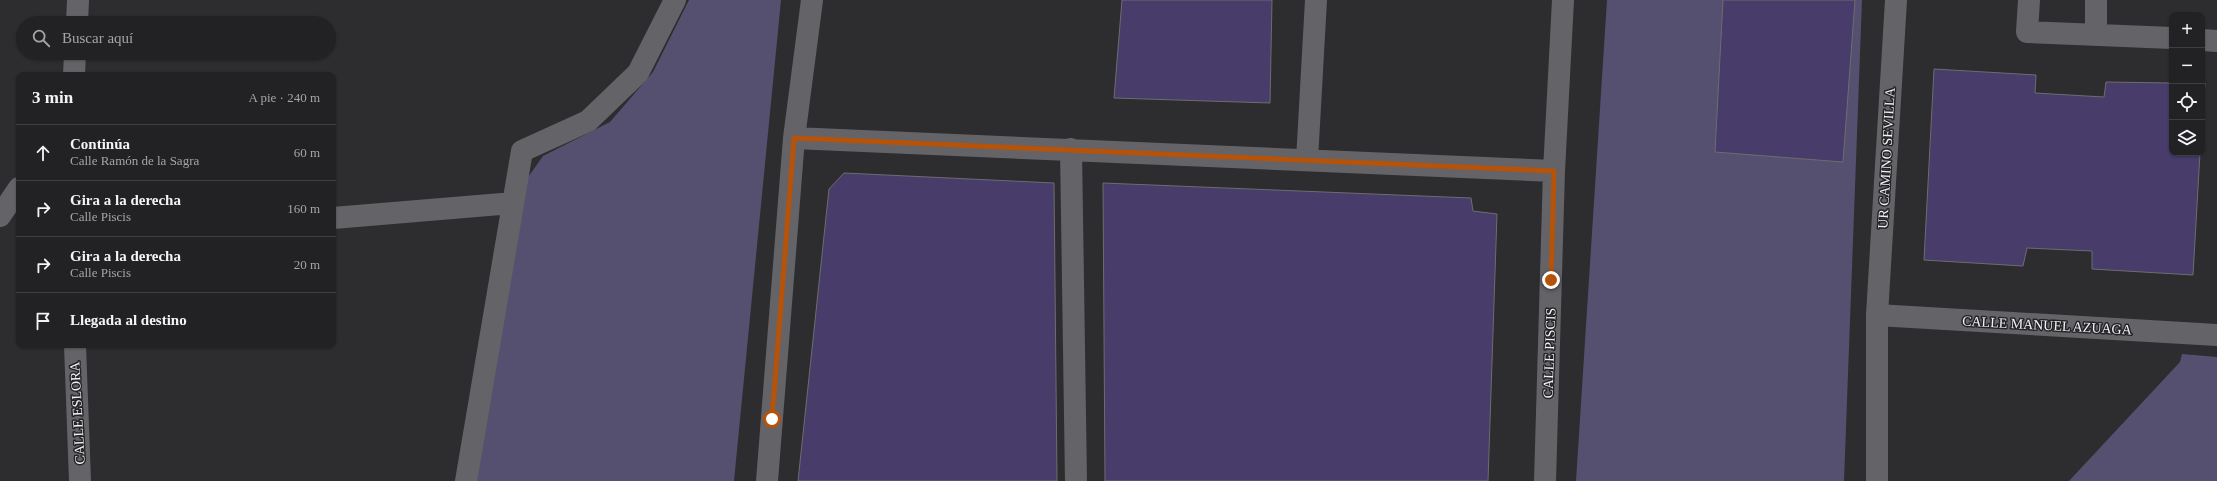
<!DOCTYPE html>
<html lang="es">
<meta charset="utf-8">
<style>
:root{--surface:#222224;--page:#2a2a2c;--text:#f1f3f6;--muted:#a2a4a6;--line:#3f3f41}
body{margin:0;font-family:"Times New Roman",serif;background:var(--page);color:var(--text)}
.controls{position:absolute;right:12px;top:12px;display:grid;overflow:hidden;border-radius:8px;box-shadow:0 1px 3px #0004}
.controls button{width:36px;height:36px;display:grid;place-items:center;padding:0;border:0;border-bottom:1px solid var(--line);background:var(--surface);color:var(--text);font:20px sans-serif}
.stop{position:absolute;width:12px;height:12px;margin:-9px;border:3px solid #b45309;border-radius:50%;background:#fff}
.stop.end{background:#b45309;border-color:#fff;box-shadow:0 1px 4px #0008}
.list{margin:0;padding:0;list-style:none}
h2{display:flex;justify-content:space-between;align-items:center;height:52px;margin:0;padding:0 16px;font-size:17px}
h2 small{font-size:13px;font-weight:400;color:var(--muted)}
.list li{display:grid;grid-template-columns:26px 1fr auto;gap:12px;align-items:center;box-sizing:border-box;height:56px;padding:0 16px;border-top:1px solid var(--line)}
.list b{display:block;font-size:15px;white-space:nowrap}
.list p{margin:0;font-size:13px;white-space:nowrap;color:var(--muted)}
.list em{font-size:13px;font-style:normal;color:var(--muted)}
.icon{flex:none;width:22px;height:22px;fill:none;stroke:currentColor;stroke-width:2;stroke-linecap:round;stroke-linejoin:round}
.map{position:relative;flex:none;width:2217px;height:481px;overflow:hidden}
.search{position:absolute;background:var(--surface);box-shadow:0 1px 3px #0004;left:16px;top:16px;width:320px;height:44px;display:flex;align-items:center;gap:10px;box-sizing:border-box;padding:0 14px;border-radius:22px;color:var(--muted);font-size:15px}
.panel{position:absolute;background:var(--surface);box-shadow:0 1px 3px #0004;left:16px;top:72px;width:320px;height:276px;border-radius:8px}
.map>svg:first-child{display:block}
.green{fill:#565070}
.building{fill:#473c6a;stroke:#6d6d70}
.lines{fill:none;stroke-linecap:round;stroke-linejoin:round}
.street{stroke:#646367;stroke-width:22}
.route{stroke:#b45309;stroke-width:5}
.labels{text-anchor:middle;stroke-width:3;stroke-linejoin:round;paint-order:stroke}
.street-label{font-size:14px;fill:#f1f1f3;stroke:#242326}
</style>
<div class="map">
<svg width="2217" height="481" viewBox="0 0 2217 481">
<rect width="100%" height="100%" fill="#2d2d30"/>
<path class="green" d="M689,0h92l-47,481h-258l48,-298 19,-27 67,-34 43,-50z
M1607,0h255l-18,481h-268z
M2182,354l35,3v124h-148l111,-119z"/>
<path class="building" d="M1122,0h150l-2,103 -156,-5z
M1723,0h132l-12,162 -128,-10z
M1934,69l102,6 -1,18 69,4 2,-15 66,1v70h28l-7,122 -101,-6v-18l-65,-3 -4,18 -99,-6z
M2202,83h3l-3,42z
M844,173l210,10 3,298h-259l31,-292z
M1103,183l368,15 2,13 24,3 -9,267h-383z"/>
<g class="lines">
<path class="street" d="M2029,0l-2,32 145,6
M77,23l1,-23
M2096,35v-35
M2202,40l15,1
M74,75l1,-22
M794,138l760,33 -9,310
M1071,149l5,332
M1307,160l9,-160
M1554,171l9,-171
M0,216l19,-28
M333,218l179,-15
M1877,315l340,20
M75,345l5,136
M466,481l56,-330 66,-30 50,-48 37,-73
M767,481l27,-343 18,-138
M1877,481v-166l19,-315"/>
</g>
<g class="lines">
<path class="route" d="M772,419l22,-281 760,33 -3,109"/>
</g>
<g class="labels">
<g class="street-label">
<text transform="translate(1886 158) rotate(-87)" y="5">UR CAMINO SEVILLA</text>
<text transform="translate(2047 325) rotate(3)" y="5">CALLE MANUEL AZUAGA</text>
<text transform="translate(1549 353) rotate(-88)" y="5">CALLE PISCIS</text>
<text transform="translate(77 413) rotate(-93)" y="5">CALLE ESLORA</text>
</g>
</g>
</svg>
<div class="controls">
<button>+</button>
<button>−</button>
<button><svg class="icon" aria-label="locate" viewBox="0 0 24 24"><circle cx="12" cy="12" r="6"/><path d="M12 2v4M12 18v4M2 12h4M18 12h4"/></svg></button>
<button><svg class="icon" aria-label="layers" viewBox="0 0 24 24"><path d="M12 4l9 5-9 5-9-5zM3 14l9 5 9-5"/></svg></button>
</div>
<div class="stop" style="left:772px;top:419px"></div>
<div class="stop end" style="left:1551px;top:280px"></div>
<div class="search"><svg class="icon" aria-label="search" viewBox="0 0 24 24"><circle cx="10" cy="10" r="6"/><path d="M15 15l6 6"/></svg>Buscar aquí</div>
<section class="panel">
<h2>3 min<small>A pie · 240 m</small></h2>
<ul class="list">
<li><svg class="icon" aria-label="ahead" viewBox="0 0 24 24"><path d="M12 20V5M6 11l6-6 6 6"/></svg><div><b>Continúa</b><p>Calle Ramón de la Sagra</p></div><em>60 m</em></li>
<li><svg class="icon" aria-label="right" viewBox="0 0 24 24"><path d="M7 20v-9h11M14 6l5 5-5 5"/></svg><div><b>Gira a la derecha</b><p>Calle Piscis</p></div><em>160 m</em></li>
<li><svg class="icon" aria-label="right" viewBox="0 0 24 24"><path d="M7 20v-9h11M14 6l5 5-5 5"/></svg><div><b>Gira a la derecha</b><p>Calle Piscis</p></div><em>20 m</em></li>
<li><svg class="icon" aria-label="arrive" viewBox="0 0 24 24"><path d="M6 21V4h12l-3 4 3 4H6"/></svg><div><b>Llegada al destino</b></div></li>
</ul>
</section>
</div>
